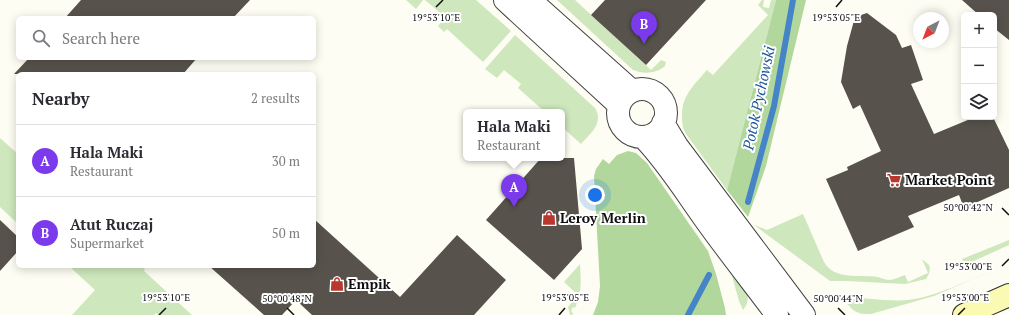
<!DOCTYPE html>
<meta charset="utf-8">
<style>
:root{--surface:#fff;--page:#f7f7f7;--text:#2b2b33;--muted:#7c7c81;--line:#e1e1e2;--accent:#7c3aed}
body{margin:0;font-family:"PT Serif",serif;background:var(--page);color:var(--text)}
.controls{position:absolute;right:12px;top:12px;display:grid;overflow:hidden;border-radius:6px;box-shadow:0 2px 10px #0003}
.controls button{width:36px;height:36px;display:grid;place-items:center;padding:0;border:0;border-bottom:1px solid var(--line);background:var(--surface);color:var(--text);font:20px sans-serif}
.compass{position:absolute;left:913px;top:12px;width:36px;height:36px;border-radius:50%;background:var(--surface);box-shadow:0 2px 10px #0003;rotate:222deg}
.you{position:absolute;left:595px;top:195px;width:14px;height:14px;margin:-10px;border:3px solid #fff;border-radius:50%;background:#1a73e8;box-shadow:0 0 0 6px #1a73e833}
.badge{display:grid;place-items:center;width:26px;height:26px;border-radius:50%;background:var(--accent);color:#fff;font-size:13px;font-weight:700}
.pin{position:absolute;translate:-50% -33px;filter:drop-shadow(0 1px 2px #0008)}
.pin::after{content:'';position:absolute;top:21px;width:14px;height:12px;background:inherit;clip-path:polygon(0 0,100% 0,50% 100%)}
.popup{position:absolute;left:463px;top:109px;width:102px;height:52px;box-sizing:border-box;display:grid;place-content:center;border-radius:6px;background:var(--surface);filter:drop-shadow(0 1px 3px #0005);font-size:13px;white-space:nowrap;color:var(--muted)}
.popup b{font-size:15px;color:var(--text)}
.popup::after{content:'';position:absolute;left:50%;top:100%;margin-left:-8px;border:8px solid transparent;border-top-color:var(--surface)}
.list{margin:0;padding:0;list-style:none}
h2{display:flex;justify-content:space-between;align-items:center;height:52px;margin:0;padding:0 16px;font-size:17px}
h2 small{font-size:13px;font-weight:400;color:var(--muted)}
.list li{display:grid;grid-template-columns:26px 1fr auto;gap:12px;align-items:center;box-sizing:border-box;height:72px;padding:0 16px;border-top:1px solid var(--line)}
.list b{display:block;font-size:15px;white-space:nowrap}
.list p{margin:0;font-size:13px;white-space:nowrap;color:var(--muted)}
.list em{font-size:13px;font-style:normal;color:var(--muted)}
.icon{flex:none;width:22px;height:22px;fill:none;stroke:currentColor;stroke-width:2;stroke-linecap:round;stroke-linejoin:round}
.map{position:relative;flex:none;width:1009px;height:315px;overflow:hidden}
.search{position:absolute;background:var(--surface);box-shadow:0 2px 10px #0003;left:16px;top:16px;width:300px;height:44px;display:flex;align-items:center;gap:10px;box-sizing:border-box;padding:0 14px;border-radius:6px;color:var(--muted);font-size:15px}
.panel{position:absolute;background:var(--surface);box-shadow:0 2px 10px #0003;left:16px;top:72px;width:300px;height:196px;border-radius:6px}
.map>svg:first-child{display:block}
.green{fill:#cee7bd}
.forest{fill:#b1d79d}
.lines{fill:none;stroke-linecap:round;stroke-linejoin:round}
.stream{stroke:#4584c6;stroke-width:6}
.building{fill:#57524c}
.minor-casing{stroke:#424242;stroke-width:24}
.secondary-casing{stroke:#313131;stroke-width:24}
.minor{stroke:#fff;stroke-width:22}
.secondary{stroke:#fafab2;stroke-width:22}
.ticks{fill:none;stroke:#0f0f0f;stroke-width:1.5}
.labels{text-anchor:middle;stroke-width:4;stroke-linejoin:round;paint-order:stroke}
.poi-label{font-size:14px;font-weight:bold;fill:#0f0f0f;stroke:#fff;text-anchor:start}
.water-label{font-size:15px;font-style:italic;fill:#1f579b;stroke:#fff}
.ticks-label{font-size:10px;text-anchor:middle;fill:#0f0f0f;stroke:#fff;stroke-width:4;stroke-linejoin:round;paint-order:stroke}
</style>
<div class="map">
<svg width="1009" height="315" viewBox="0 0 1009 315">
<rect width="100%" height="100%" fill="#fefdf3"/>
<path class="green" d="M406,0h17l-7,9z
M425,0h51l35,31 -28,31 -36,-33 -3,3 -6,-6 7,-9z
M557,0h18l76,70 10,-10 5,2 -1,4c-9,8 -22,8 -32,4z
M762,0h2l-1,7 6,1 2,-8h5l-49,190 -41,-56c-4,-7 -4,-13 -4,-21 1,-19 13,-29 25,-43l6,5 55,-60 -10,-10z
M515,35l80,73c9,15 -4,25 -14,36l-19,-17v-15h-17l-27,-24 3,-4 -17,-14 -7,8 -12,-9z
M0,138l18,16v70l-18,-17z
M803,214l21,48c11,19 36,12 54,15 4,1 8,3 12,3 4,0 11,-4 15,-5l3,7 20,-9 -6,-14 7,6c2,5 0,9 -3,14l-21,5 -58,-3h-17l-76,-56 13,5z
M1009,240v5l-44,20 -3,-6z
M580,264c1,16 2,29 -5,44l-2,-1 -2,4 2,2 -1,2h-2l-2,-8 10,-12 -14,-13z
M69,266h73l3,3 -1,2 48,44h-34l-2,-2 -2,2h-82l23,-25z
M998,268l-64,28 -63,18c-18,1 -19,-6 -30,-17 21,0 46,5 67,3 28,-3 63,-21 90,-32z
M730,269c9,12 26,26 13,41l-4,-9z"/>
<path class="forest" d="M776,0h30l-40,166 -18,51 -21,-27z
M628,151l8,2 11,10 61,88 8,23 9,34 1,7h-133l5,-13 2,-16 -6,-110 2,-7 7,-10 6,5 8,-9z"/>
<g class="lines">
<path class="stream" d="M748,202l26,-96 19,-106
M688,315l21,-40"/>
</g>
<path class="building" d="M81,0h169l-17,18h-168z
M605,0h101l-60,65 -55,-50z
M962,0h47v40l-15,-12v-13h-15z
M867,13l29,22 6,13 9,-3 12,35 -12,4 23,50 41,-17h18l16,33v38l-45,20 -5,-13 -51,21 6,11 -56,24 -32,-72 22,-9 -1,-3 34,-16 -21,-46 -7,4 -12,-27 6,-36 8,-29z
M29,58h168l-14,16h-169z
M541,158h33l8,91 -28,31 -68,-60z
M314,219l86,78 57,-62 49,45 -32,35h-162l-16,-15 -14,15h-18l-55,-49h105z
M0,220l18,17v14l-18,20z"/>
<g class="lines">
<defs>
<path id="minor" d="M505,0l114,105
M530,0l102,91
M618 113a24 24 0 1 1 48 0a24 24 0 1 1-48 0Z
M663,123l14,23 127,169
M643,137c25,26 43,56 64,85 23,32 47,62 70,93"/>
<path id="secondary" d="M964,315l45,-20"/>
</defs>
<use href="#minor" class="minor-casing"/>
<use href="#secondary" class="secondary-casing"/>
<use href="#minor" class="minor"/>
<use href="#secondary" class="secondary"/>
</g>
<path class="ticks" d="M436,7l7,-7M836,7l6,-7M1002,208l7,7M1002,266l7,-7M287,308l7,7M838,308l7,7M159,315l7,-7M559,315l6,-7M958,315l7,-7"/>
<defs>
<symbol id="supermarket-bare" viewBox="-9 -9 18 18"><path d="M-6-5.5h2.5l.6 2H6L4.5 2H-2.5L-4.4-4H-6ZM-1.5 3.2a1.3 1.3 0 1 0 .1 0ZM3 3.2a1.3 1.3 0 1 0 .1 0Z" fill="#b8372f" stroke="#fff" stroke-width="2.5" paint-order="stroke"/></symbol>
<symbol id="shop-bare" viewBox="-9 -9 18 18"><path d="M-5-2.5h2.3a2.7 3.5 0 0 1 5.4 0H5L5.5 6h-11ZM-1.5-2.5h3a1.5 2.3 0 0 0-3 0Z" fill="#b8372f" stroke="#fff" stroke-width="2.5" paint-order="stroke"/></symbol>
</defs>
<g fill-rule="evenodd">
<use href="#supermarket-bare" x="884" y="170" width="20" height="20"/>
<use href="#shop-bare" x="539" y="208" width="20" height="20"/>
<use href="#shop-bare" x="327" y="274" width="20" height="20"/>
</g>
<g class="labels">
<g class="poi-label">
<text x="905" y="185">Market Point</text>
<text x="560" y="223">Leroy Merlin</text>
<text x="348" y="289">Empik</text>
</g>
<g class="water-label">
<text transform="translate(759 98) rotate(-78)" y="5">Potok Pychowski</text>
</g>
</g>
<g class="ticks-label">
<text x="436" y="21">19°53'10"E</text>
<text x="836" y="21">19°53'05"E</text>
<text x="968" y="211">50°00'42"N</text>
<text x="968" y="270">19°53'00"E</text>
<text x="166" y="301">19°53'10"E</text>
<text x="565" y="301">19°53'05"E</text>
<text x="965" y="301">19°53'00"E</text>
<text x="287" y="302">50°00'48"N</text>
<text x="838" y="302">50°00'44"N</text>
</g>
</svg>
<div class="controls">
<button>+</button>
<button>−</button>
<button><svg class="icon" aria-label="layers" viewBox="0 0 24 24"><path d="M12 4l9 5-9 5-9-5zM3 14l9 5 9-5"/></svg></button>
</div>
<svg class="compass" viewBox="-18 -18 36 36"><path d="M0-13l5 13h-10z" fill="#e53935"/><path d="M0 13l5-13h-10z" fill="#7c7c81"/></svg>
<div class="you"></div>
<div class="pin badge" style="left:514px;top:207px">A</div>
<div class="popup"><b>Hala Maki</b>Restaurant</div>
<div class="pin badge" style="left:644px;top:44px">B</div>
<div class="search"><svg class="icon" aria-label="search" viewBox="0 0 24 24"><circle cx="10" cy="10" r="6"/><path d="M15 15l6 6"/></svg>Search here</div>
<section class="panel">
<h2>Nearby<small>2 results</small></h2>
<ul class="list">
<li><span class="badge">A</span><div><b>Hala Maki</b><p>Restaurant</p></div><em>30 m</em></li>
<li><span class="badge">B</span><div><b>Atut Ruczaj</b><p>Supermarket</p></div><em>50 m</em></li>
</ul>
</section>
</div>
